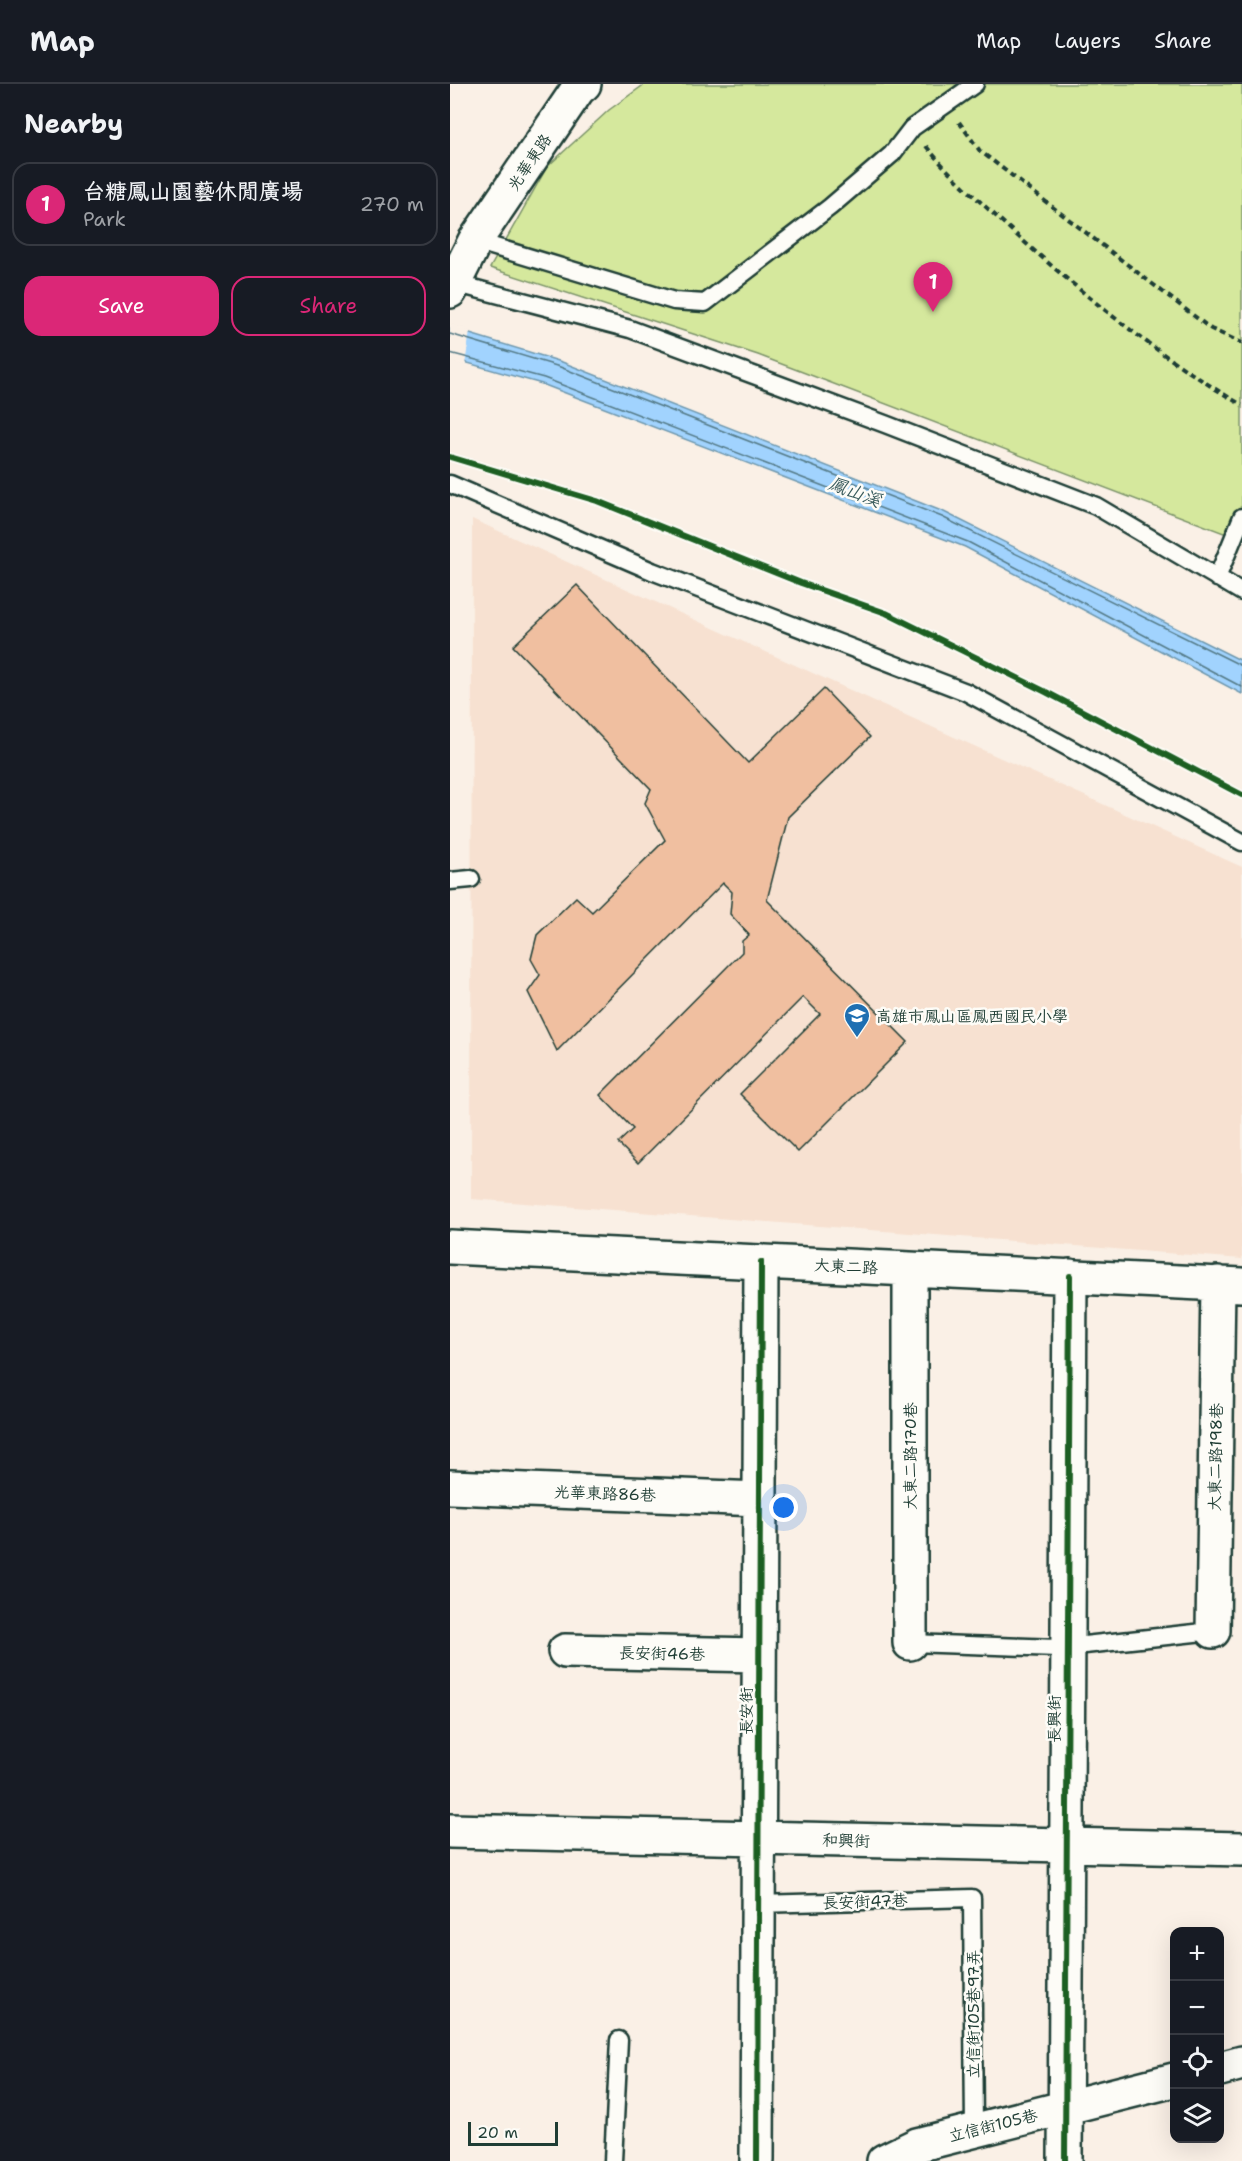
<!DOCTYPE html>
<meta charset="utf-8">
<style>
:root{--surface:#171b24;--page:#20242c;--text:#f1f3f6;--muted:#9ea1a6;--line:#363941;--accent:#db2777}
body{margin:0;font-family:"Shantell Sans","LXGW WenKai TC",sans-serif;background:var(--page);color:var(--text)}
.controls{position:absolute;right:18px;bottom:18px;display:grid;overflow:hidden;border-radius:12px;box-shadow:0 6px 24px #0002}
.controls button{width:54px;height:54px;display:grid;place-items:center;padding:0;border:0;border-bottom:2px solid var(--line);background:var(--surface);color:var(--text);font:30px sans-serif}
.scale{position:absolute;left:18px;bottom:15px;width:90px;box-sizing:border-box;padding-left:6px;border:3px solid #1f3d34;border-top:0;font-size:16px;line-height:21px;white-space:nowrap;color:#1f3d34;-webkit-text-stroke:4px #fdfcf7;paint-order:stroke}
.you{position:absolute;left:334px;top:1424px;width:21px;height:21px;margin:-15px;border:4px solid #fff;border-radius:50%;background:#1a73e8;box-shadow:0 0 0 9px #1a73e833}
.badge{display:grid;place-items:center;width:39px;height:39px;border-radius:50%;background:var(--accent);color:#fff;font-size:20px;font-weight:700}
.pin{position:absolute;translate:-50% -50px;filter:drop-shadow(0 2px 3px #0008)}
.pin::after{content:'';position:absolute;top:32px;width:21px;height:18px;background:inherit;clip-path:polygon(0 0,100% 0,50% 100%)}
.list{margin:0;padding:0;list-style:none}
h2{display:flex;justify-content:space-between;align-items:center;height:78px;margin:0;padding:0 24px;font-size:26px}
h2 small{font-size:20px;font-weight:400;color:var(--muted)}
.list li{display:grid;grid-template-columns:39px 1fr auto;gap:18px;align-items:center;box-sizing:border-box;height:84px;margin:0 12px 12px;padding:0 12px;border:2px solid var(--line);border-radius:18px}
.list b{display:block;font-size:22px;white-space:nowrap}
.list p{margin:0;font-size:20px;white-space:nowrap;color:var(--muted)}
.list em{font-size:20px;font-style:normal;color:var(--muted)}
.actions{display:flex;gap:12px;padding:18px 24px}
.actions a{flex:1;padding:14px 0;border:2px solid var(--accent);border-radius:18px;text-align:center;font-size:21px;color:var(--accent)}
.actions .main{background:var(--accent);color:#fff}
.icon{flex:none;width:33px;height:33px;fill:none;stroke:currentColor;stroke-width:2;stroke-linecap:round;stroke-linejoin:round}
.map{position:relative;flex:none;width:792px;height:2077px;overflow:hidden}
header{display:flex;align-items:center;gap:36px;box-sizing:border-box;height:84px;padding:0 30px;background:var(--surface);border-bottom:2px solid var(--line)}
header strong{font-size:28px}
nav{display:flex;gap:33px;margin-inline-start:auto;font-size:21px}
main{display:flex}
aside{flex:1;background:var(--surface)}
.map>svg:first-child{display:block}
.built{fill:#f7e1d1}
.green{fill:#d5e89d;stroke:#7a9268;stroke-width:1.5}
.water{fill:#a1d3fe;stroke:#6d97ad;stroke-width:1.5}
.pier{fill:#faf0e6}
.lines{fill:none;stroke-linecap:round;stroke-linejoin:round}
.shore{stroke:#537985;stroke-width:1.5}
.building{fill:#f0bfa0;stroke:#1f3d34;stroke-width:1.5}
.lane-casing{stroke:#1f3d34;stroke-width:21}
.street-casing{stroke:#1f3d34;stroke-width:38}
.path{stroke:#1f3d34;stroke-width:4;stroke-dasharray:6 4.5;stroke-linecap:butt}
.lane{stroke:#fdfcf7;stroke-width:16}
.street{stroke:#fdfcf7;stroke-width:33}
.cycleway-casing{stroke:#fdfcf7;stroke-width:10}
.cycleway{stroke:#1b5e20;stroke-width:6}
.labels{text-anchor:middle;stroke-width:5;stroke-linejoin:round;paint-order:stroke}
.street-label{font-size:16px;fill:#1f3d34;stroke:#fdfcf7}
.poi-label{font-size:16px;fill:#1f3d34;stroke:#fdfcf7;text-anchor:start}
.water-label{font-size:18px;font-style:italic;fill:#395b5c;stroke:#fdfcf7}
</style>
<header>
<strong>Map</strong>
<nav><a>Map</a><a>Layers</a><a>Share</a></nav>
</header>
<main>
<aside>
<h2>Nearby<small></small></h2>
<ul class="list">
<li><span class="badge">1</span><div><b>台糖鳳山園藝休閒廣場</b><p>Park</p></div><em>270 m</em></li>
</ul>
<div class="actions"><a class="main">Save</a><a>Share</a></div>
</aside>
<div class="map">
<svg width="792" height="2077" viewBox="0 0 792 2077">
<rect width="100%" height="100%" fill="#faf0e6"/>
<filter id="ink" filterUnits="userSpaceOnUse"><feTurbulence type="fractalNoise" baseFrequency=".0167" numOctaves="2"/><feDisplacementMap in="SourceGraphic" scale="12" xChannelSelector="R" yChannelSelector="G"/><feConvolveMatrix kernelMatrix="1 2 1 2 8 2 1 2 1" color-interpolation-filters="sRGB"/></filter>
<g filter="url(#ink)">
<path class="built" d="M22,435l770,348v392l-771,-60z"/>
<path class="green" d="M195,0h597v456l-484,-185 -268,-87 57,-101 62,-57z"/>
<path class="water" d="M0,244l112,34 382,150 298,149v33l-277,-147 -423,-163 -92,-26z"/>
<path class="pier" d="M0,241l20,6 -5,34 -15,-4z"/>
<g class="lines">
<path class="shore" d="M0,250l110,33 382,150 300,149
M0,269l94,25 424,164 274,145"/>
</g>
<path class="building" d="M127,501l171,178 76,-74 46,48 -82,80 -21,83 141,142 -110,110 -58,-58 80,-80 -17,-17 -165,166 -20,-20 15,-14 -33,-34 142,-143v-11l7,-6 -19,-21 2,-22 -9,-9 -166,168 -29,-59 12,-17 -9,-16 6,-24 39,-38 16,15 73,-72 -20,-37 6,-14 -138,-143z"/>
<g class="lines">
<defs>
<path id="lane" d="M25,157l199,60 31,2 125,-96 62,-53 20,-26 63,-44
M0,198l180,47 255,95 211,82 146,86
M0,400l202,87 314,121 276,150
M767,494l25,-61
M0,797l21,-2
M460,1559l147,5 156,-17
M308,1820l214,-6 2,231
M163,2077l6,-121"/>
<path id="street" d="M0,207l25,-50 103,-152 6,-5
M0,1163l792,38
M460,1185v374
M0,1403l310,12
M763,1547l5,-348
M115,1567l194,4
M0,1747l792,18
M770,1985l22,-6
M307,2077l4,-899
M434,2077l33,-16 257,-65
M615,2077l5,-885"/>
</defs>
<use href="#lane" class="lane-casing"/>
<use href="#street" class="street-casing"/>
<path class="path" d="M509,38l21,29 231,178 31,14
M476,62c25,31 55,56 84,83 72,65 148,127 232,176"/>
<use href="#lane" class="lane"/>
<use href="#street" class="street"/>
<defs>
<path id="cycleway" d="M0,373l147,44 204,82 85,30 160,79 196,103
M307,2077l4,-899
M615,2077l5,-885"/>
</defs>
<use href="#cycleway" class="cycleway-casing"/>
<use href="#cycleway" class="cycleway"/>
</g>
</g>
<defs>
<symbol id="school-pin" viewBox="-11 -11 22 30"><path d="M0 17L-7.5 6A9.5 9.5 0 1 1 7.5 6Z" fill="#1f6fb2" stroke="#fdfcf7"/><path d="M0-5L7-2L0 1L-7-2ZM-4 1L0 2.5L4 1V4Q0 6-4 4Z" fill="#fff"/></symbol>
</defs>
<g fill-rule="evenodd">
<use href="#school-pin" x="392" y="917" width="30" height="40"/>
</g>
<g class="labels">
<g class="street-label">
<text transform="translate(79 78) rotate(-56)" y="6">光華東路</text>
<text transform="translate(396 1182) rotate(3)" y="6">大東二路</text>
<text transform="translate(460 1372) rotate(-90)" y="6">大東二路170巷</text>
<text transform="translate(765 1373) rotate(-89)" y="6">大東二路198巷</text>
<text transform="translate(155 1409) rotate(2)" y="6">光華東路86巷</text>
<text transform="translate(212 1569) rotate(1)" y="6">長安街46巷</text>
<text transform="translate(296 1627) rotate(-90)" y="6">長安街</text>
<text transform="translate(604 1635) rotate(-90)" y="6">長興街</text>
<text transform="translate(396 1756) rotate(1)" y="6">和興街</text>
<text transform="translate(415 1817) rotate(-2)" y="6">長安街47巷</text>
<text transform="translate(523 1930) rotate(-90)" y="6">立信街105巷97弄</text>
<text transform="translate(543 2041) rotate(-14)" y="6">立信街105巷</text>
</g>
<g class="poi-label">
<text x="426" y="938">高雄市鳳山區鳳西國民小學</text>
</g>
<g class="water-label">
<text transform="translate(405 408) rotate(21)" y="6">鳳山溪</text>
</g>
</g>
</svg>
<div class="controls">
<button>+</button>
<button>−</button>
<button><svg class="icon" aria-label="locate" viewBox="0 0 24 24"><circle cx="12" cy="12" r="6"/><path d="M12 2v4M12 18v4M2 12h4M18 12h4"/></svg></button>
<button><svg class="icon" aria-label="layers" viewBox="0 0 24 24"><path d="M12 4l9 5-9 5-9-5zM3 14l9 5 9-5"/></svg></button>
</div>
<div class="scale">20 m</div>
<div class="you"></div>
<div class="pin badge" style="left:483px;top:228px">1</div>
</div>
</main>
